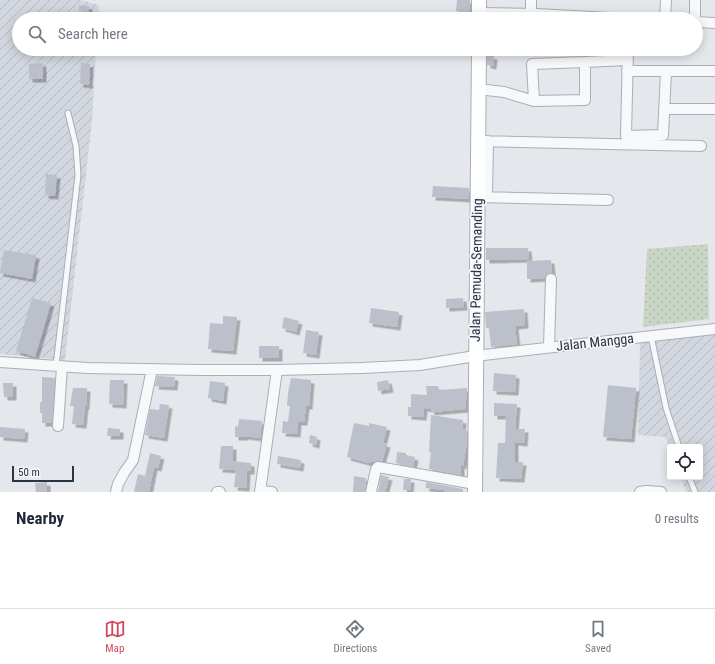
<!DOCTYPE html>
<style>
:root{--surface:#fff;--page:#f6f6f7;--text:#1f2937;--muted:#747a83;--line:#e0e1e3;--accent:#d1495b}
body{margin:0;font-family:"Roboto Condensed",sans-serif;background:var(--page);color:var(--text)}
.controls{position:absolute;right:12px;bottom:12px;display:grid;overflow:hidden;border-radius:4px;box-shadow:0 2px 10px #0003}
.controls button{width:36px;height:36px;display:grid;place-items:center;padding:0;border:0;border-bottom:1px solid var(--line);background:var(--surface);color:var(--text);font:20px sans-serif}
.scale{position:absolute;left:12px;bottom:10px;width:62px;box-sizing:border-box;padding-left:4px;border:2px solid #2b3445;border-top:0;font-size:11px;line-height:14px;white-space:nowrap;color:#2b3445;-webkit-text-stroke:3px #f4f6f9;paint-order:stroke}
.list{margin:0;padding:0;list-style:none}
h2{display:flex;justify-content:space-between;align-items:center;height:52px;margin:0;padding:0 16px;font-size:17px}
h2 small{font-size:13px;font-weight:400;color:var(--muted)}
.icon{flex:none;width:22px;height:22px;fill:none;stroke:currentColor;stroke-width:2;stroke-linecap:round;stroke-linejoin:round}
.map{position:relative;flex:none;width:715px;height:492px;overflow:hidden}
.search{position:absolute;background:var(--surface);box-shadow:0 2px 10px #0003;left:12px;right:12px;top:12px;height:44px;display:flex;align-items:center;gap:10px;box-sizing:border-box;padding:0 14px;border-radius:22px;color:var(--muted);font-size:15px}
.sheet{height:116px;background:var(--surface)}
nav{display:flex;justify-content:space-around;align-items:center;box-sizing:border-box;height:56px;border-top:1px solid var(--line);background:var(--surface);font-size:11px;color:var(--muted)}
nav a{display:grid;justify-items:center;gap:2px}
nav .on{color:var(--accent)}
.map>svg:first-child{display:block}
.industrial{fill:url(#industrial-furrows)}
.grass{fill:url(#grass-dots)}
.building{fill:#bbc0ca;filter:url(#shadow)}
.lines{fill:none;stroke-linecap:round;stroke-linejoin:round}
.service-casing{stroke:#a9aeb7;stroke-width:7}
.minor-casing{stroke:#a9aeb7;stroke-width:12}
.secondary-casing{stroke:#a9aeb7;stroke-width:16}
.service{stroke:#f7f8fa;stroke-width:5}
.minor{stroke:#f7f8fa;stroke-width:10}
.secondary{stroke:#fff;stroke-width:14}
.labels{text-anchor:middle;stroke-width:3.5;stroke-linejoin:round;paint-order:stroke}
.street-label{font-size:14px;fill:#2b3445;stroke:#f4f6f9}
</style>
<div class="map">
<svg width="715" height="492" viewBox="0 0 715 492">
<defs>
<pattern id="industrial-furrows" width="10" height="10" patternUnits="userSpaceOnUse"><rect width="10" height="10" fill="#d2d6de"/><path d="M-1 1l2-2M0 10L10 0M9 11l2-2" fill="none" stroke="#b4b8c0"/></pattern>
<pattern id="grass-dots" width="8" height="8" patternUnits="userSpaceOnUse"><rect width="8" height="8" fill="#c9d6c5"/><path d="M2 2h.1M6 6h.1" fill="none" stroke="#adb8ab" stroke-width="1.8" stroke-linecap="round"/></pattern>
<filter id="shadow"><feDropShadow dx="3.5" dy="3.5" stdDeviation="0" flood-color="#0004"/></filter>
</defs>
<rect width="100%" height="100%" fill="#e4e7ec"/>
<path class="industrial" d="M0,0h80l19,5 -1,14h-79v30h77l-4,72 -27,239 -65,-6z
M715,334v158h-29l-5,-15h19v-30h-30v1l-5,-11 -27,-2 2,-93z"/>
<path class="grass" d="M708,244l1,75 -66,8 4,-78z"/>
<path class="building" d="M457,0h13v19h-12v-8h-2z
M79,5l10,1v6l-10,-1z
M487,55l7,1 -1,10 -6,-1z
M43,63v16h-14v-15z
M81,63l9,1 -1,21 -9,-1z
M46,174l11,1 -2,21 -10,-1z
M433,186l36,2v11l-37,-2z
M486,248h42l1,11 -43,1z
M4,250l32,5 -4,24 -32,-6z
M551,260l1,13 -4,1 -3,4 -18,1v-18z
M32,298l19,5 -16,54 -19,-6z
M463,298l1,9 -18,1v-9z
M371,308l28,4 -2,15 -28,-4z
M524,309l1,16 -10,1 2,18 -26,3 -2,-19h-3l-1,-16z
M223,316l14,1 -4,34 -25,-2 2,-26 13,1z
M284,317l15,4 -3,11 -14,-4z
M306,330l13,2 -3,23 -13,-2z
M259,346h20v12h-20z
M494,373l22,2 -1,17 -22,-1z
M157,376l18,1 -1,10 -19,-1z
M42,377l13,1 -3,45h-10v-10h-2v-11h2z
M291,378l20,2 -2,26h-3l-2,16h-6l-1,12 -15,-1 1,-12 5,1 2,-16h-3l1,-13z
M110,380h14l-1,25 -14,-1z
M388,380l2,9 -12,2 -1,-9z
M210,381l15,2 -2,18 -15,-3z
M3,383h10v14h-9z
M608,385l28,3 -5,51 -28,-2z
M426,386h12l1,4 28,-2v11h-2l1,10 -35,3v-3l-7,-1 -1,9 -15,-1v-9h3v-13l16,1z
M73,388h14l-1,18h-1l-2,19 -11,-1 2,-18h-4z
M494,403l23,1 -2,25h10l-1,14 -9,-1v20h8l-2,17 -25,-1 2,-35h7l1,-27h-12z
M160,404l9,1 -5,33 -19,-3 5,-26 9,1z
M431,415l32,5 -1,9 5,1v12l-4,24 -2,-1v10l-32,-6 2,-17h-2z
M239,419l23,2 -2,17 -16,-2v1h-9v-11l3,1z
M354,423l15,3v-3l18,4 -4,16 4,1 -5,17h-6l-3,1 -3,-1 -1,2 -22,-6z
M0,427l25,2 -1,10 -24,-2z
M108,428l12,1v7h-13z
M310,435l7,2 -1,8 -7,-2z
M221,446h12v15l18,2v8h-4l-1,17 -12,-1 2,-17 -17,-1z
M397,452l9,1v2l9,2 -2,10 -17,-4z
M150,453l11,3 -3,12 -4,-1 -5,25h-15l4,-18 7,2z
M278,456l23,4 -1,8 -23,-4z
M381,475l8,2 -4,15h-7z
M354,476l12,2 -1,14h-12z
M404,479h7l-1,11h-7z
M47,482v10h-11l-1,-9z
M426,482l37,7v3h-19v-2l-18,-2z"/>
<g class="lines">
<defs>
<path id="service" d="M651,336l15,72 13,39
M56,366l22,-191 -2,-29 -8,-33
M689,477l6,15"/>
<path id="minor" d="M479,13l58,1 91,5
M531,14v-14
M665,19l1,-19
M695,19v-19
M696,22l19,1
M628,49l-2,87 37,-1 3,-64h49
M627,71h39
M478,89l26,3 30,9 51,-1v-38l42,-2
M534,101l-2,-37 53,-2
M664,109h51
M478,141l223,5
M477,197l131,3
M487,197l1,-56
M549,347l2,-68
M0,362l87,6 115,2h75l85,-2 58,-3 55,-9 240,-27
M58,426l4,-59
M260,491l12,1
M116,492l2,-8 6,-11 9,-13 19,-91
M217,492h3
M260,492l17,-122
M371,492l5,-23 2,-2 97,17
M640,492l6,-1 15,1"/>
<path id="secondary" d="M479,19v-19
M475,492l4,-443"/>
</defs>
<use href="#service" class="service-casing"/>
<use href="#minor" class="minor-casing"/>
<use href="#secondary" class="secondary-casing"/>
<use href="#service" class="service"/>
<use href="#minor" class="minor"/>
<use href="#secondary" class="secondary"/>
</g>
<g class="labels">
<g class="street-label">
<text transform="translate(476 270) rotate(-89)" y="5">Jalan Pemuda-Semanding</text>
<text transform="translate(595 342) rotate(-6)" y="5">Jalan Mangga</text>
</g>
</g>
</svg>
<div class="controls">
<button><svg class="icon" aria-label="locate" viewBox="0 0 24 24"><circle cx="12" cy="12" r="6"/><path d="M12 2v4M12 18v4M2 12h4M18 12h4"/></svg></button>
</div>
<div class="scale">50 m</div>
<div class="search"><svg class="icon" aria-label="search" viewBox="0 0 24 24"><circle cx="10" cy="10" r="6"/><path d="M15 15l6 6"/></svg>Search here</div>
</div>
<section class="sheet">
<h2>Nearby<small>0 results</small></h2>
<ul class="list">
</ul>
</section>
<nav>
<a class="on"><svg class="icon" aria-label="map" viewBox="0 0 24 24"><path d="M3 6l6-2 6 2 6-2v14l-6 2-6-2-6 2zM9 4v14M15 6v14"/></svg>Map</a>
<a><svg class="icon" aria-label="directions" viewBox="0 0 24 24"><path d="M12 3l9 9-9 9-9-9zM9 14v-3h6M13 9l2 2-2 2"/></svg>Directions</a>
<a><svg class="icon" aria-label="saved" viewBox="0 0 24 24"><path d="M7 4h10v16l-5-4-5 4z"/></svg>Saved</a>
</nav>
